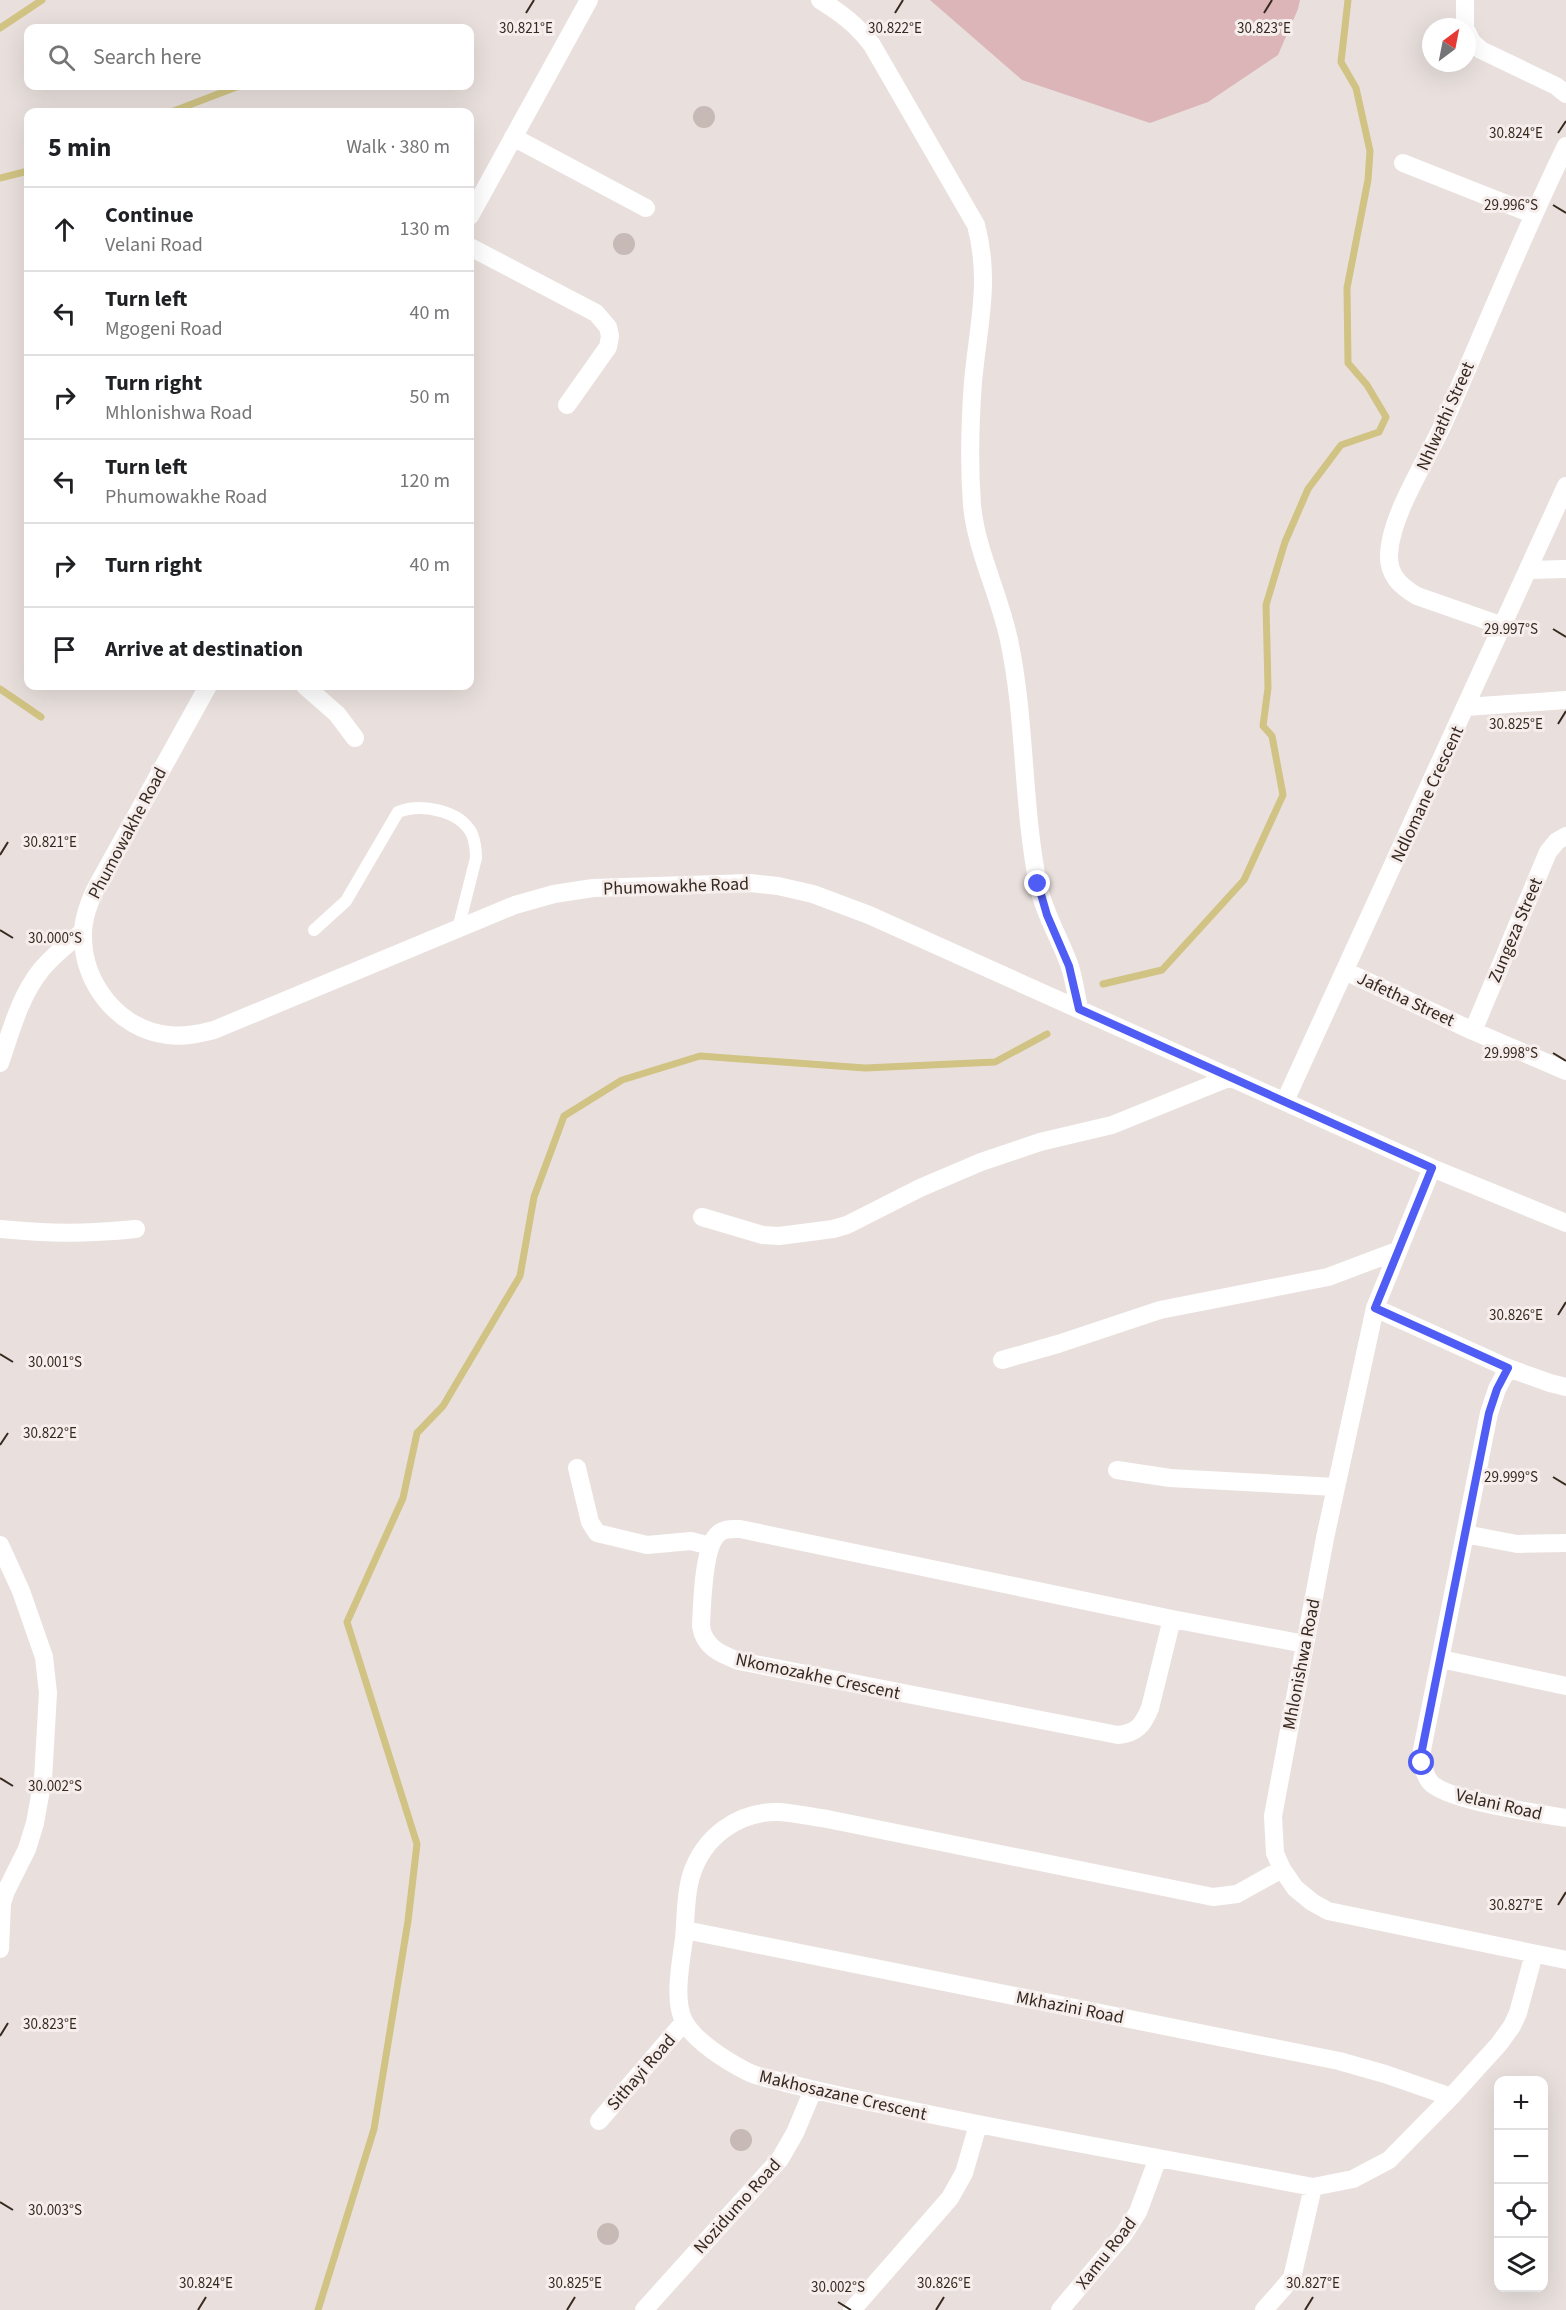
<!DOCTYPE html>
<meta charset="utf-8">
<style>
:root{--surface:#fff;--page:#f2f2f2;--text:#202124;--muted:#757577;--line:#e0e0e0}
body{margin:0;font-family:"Source Sans 3",sans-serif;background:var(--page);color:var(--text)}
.controls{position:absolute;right:18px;bottom:18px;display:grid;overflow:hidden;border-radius:12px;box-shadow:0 6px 24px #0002}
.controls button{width:54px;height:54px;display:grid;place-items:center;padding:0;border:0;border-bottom:2px solid var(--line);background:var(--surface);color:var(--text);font:30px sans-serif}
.compass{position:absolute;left:1422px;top:18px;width:54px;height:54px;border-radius:50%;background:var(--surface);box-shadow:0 6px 24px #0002;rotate:32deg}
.stop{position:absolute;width:18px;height:18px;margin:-14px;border:4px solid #505df4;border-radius:50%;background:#fff}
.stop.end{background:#505df4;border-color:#fff;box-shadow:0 2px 6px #0008}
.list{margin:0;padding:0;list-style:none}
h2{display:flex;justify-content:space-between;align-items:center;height:78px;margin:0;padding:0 24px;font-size:26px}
h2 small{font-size:20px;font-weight:400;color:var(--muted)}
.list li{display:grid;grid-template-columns:39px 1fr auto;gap:18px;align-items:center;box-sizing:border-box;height:84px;padding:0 24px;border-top:2px solid var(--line)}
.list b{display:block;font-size:22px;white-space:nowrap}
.list p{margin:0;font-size:20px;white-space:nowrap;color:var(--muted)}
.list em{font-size:20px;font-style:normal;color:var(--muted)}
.icon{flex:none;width:33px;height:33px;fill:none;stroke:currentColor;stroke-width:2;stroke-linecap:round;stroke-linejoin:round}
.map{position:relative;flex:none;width:1566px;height:2310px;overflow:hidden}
.search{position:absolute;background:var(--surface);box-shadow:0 6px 24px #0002;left:24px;top:24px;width:450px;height:66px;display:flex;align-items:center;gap:15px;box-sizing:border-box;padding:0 21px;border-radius:12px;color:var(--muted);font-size:22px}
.panel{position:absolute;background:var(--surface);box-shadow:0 6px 24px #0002;left:24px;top:108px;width:450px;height:582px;border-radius:12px}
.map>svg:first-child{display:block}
.green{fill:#dbb5b7}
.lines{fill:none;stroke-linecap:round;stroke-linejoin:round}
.stream{stroke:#d0c383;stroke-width:7}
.building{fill:#c7b9b6}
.lane{stroke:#fff;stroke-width:12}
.street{stroke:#fff;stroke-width:18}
.route{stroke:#505df4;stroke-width:8}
.ticks{fill:none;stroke:#38291f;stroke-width:2}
.labels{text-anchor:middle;stroke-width:6;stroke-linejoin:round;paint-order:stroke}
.street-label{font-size:18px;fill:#38291f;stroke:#f6eeed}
.ticks-label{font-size:15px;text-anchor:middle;fill:#38291f;stroke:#f6eeed;stroke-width:6;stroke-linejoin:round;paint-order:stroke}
</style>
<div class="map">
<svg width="1566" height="2310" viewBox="0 0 1566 2310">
<rect width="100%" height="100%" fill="#e9e0dd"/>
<path class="green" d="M930,0h370l-2,9 -20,46 -70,47 -58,21 -128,-43z"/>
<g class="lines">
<path class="stream" d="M0,28l42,-28
M171,112l68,-26
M0,178l28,-7
M0,689l41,28
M1103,984l59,-14 82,-90 39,-85 -11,-59 -9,-10 5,-38 -2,-83 19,-63 23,-53 33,-44 38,-13 7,-15 -19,-32 -19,-22 -1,-75 21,-108 2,-29 -14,-63 -15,-26 7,-62
M318,2310l56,-181 34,-208 9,-77 -70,-222 56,-124 14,-65 26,-27 77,-130 14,-79 30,-81 58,-36 78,-24 165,12 130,-6 52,-28"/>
</g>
<path class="building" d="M693 117a11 11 0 1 1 22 0a11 11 0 1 1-22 0Z
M613 244a11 11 0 1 1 22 0a11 11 0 1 1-22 0Z
M730 2140a11 11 0 1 1 22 0a11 11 0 1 1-22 0Z
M597 2234a11 11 0 1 1 22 0a11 11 0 1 1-22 0Z"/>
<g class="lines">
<path class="lane" d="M314,930l32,-29 52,-89c23,-9 62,-2 74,22 3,8 4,16 4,24l-18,71"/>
<path class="street" d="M820,0c21,13 37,25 52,45l104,180c15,56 2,101 -3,157 -3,40 -4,83 -1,123 4,45 28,91 37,135 17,80 13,164 29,244 6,29 21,53 31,80 5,14 7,30 10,45
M1465,0v27
M1467,32l5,10 9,8 75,36 10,8
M513,137l133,71
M1403,163l129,51
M470,216l119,-216
M470,247l126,66 12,14 2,9 -2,11 -41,58
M1529,570l37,-1
M1503,626l-86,-30c-17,-10 -29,-21 -28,-42 2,-41 39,-95 56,-134 40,-91 77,-184 121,-274
M208,686l-111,200c-8,16 -14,31 -14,48 -1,49 35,95 85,101 16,2 30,-1 46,-5l301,-125 39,-11 39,-6 157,-5 28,3 35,8 56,21 563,253 134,55
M305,686l32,28 18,24
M1466,707l100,-7
M1345,971l128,60 93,40
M1473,1031l75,-179 9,-11 9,-5
M0,1063c11,-32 20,-67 41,-93 12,-15 27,-26 41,-38
M1285,1101l281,-615
M1432,1168l-57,140 -50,230 -52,278 2,37 7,16 13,19 17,14 16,9 238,49
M702,1217l61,18 16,1 54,-7 14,-4 73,-37 61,-26 59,-20 72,-17 119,-48
M0,1229c50,5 86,5 136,0
M1375,1308l133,60 42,15 16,4
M1002,1360l56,-16 102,-34 168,-33 69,-26
M1508,1368l-11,21 -8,24 -67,337c0,12 1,23 8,32 16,19 108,31 136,36
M577,1468l13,54 7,11 50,12 44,-4 19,5
M1117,1470l53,8 166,9
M1465,1534l52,10 49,-1
M0,1545l21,46 23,66 4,36 -5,86 -8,44 -8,26 -21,42 -4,12 -2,46
M1172,1619l-22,89c-7,17 -13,25 -32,27l-379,-74c-19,-7 -35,-14 -38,-35 1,-20 2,-79 17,-92 6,-6 14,-5 22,-5l432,90 133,25
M1441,1659l125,27
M1282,1869l-45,25 -24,3 -386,-78c-15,-2 -32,-6 -48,-7 -41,-1 -76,25 -88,64 -6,20 -5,42 -7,63 -3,22 -11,62 0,82 10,20 44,41 64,51 12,6 26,7 38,11 36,9 73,17 109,24 139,30 279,53 418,80l40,-8 36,-19 62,-63 48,-53 13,-18 6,-13 16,-59
M685,1930l654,131 46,13 66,23
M599,2121l85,-99
M644,2310l136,-151 15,-26 18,-43
M852,2310l98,-112 14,-25 14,-48
M1060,2310l64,-76 14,-22 20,-54
M1264,2310l28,-32 21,-91"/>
</g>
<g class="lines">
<path class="route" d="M1038,884l9,31 22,51 10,43 353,159 -57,140 133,60 -11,21 -8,24 -67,337v13"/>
</g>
<path class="ticks" d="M526,13l8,-13M895,13l8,-13M1264,13l8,-13M1558,133l8,-12M1553,205l13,8M1553,629l13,8M1558,724l8,-13M0,855l8,-13M0,930l13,8M1553,1053l13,8M1558,1315l8,-13M0,1354l13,8M0,1445l8,-12M1553,1477l13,8M0,1778l13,8M1558,1905l8,-13M0,2036l8,-13M0,2202l13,8M838,2302l13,8M198,2310l8,-13M567,2310l8,-13M936,2310l8,-13M1305,2310l8,-13"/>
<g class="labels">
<g class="street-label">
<text transform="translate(1445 416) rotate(-66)" y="6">Nhlwathi Street</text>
<text transform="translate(1427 794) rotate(-65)" y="6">Ndlomane Crescent</text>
<text transform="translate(127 833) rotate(-62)" y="6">Phumowakhe Road</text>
<text transform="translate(676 886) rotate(-2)" y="6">Phumowakhe Road</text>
<text transform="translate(1515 930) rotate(-67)" y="6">Zungeza Street</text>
<text transform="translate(1406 999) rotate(25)" y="6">Jafetha Street</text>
<text transform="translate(1301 1664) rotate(-79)" y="6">Mhlonishwa Road</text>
<text transform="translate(818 1676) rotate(12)" y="6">Nkomozakhe Crescent</text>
<text transform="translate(1499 1804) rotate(13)" y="6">Velani Road</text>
<text transform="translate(1070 2007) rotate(11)" y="6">Mkhazini Road</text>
<text transform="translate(641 2072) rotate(-49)" y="6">Sithayi Road</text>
<text transform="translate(843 2095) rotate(13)" y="6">Makhosazane Crescent</text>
<text transform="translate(737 2206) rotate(-48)" y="6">Nozidumo Road</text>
<text transform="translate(1106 2253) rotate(-52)" y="6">Xamu Road</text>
</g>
</g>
<g class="ticks-label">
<text x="1264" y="33">30.823°E</text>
<text x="526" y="33">30.821°E</text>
<text x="895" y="33">30.822°E</text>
<text x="1516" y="138">30.824°E</text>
<text x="1511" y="210">29.996°S</text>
<text x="1511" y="634">29.997°S</text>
<text x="1516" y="729">30.825°E</text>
<text x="50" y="847">30.821°E</text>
<text x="55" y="943">30.000°S</text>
<text x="1511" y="1058">29.998°S</text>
<text x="1516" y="1320">30.826°E</text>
<text x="55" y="1367">30.001°S</text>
<text x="50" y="1438">30.822°E</text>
<text x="1511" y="1482">29.999°S</text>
<text x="55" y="1791">30.002°S</text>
<text x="1516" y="1910">30.827°E</text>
<text x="50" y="2029">30.823°E</text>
<text x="55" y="2215">30.003°S</text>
<text x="206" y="2288">30.824°E</text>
<text x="575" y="2288">30.825°E</text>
<text x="944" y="2288">30.826°E</text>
<text x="1313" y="2288">30.827°E</text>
<text x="838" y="2292">30.002°S</text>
</g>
</svg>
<div class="controls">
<button>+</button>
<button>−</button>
<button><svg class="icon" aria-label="locate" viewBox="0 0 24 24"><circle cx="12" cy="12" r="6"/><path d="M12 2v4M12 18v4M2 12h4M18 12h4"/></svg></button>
<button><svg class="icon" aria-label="layers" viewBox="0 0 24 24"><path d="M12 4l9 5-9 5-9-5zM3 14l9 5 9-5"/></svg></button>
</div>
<svg class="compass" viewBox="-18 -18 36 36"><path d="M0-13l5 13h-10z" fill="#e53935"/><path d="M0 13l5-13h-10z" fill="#757577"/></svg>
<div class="stop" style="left:1422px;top:1763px"></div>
<div class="stop end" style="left:1038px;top:884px"></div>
<div class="search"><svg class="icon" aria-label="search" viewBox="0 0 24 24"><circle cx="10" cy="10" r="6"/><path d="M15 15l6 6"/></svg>Search here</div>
<section class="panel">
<h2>5 min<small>Walk · 380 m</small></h2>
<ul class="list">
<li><svg class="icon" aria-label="ahead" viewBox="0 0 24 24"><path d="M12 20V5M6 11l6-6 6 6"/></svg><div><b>Continue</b><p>Velani Road</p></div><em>130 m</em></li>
<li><svg class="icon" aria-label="left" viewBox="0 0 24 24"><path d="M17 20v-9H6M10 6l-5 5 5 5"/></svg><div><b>Turn left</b><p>Mgogeni Road</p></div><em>40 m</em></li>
<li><svg class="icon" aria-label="right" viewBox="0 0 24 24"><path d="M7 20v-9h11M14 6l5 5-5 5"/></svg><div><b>Turn right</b><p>Mhlonishwa Road</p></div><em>50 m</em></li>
<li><svg class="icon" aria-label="left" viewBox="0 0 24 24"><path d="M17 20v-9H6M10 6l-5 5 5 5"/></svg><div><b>Turn left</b><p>Phumowakhe Road</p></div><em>120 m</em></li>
<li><svg class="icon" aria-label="right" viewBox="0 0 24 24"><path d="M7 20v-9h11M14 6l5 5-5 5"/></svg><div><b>Turn right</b></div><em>40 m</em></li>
<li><svg class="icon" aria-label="arrive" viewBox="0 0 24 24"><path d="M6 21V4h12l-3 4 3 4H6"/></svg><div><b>Arrive at destination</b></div></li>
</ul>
</section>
</div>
